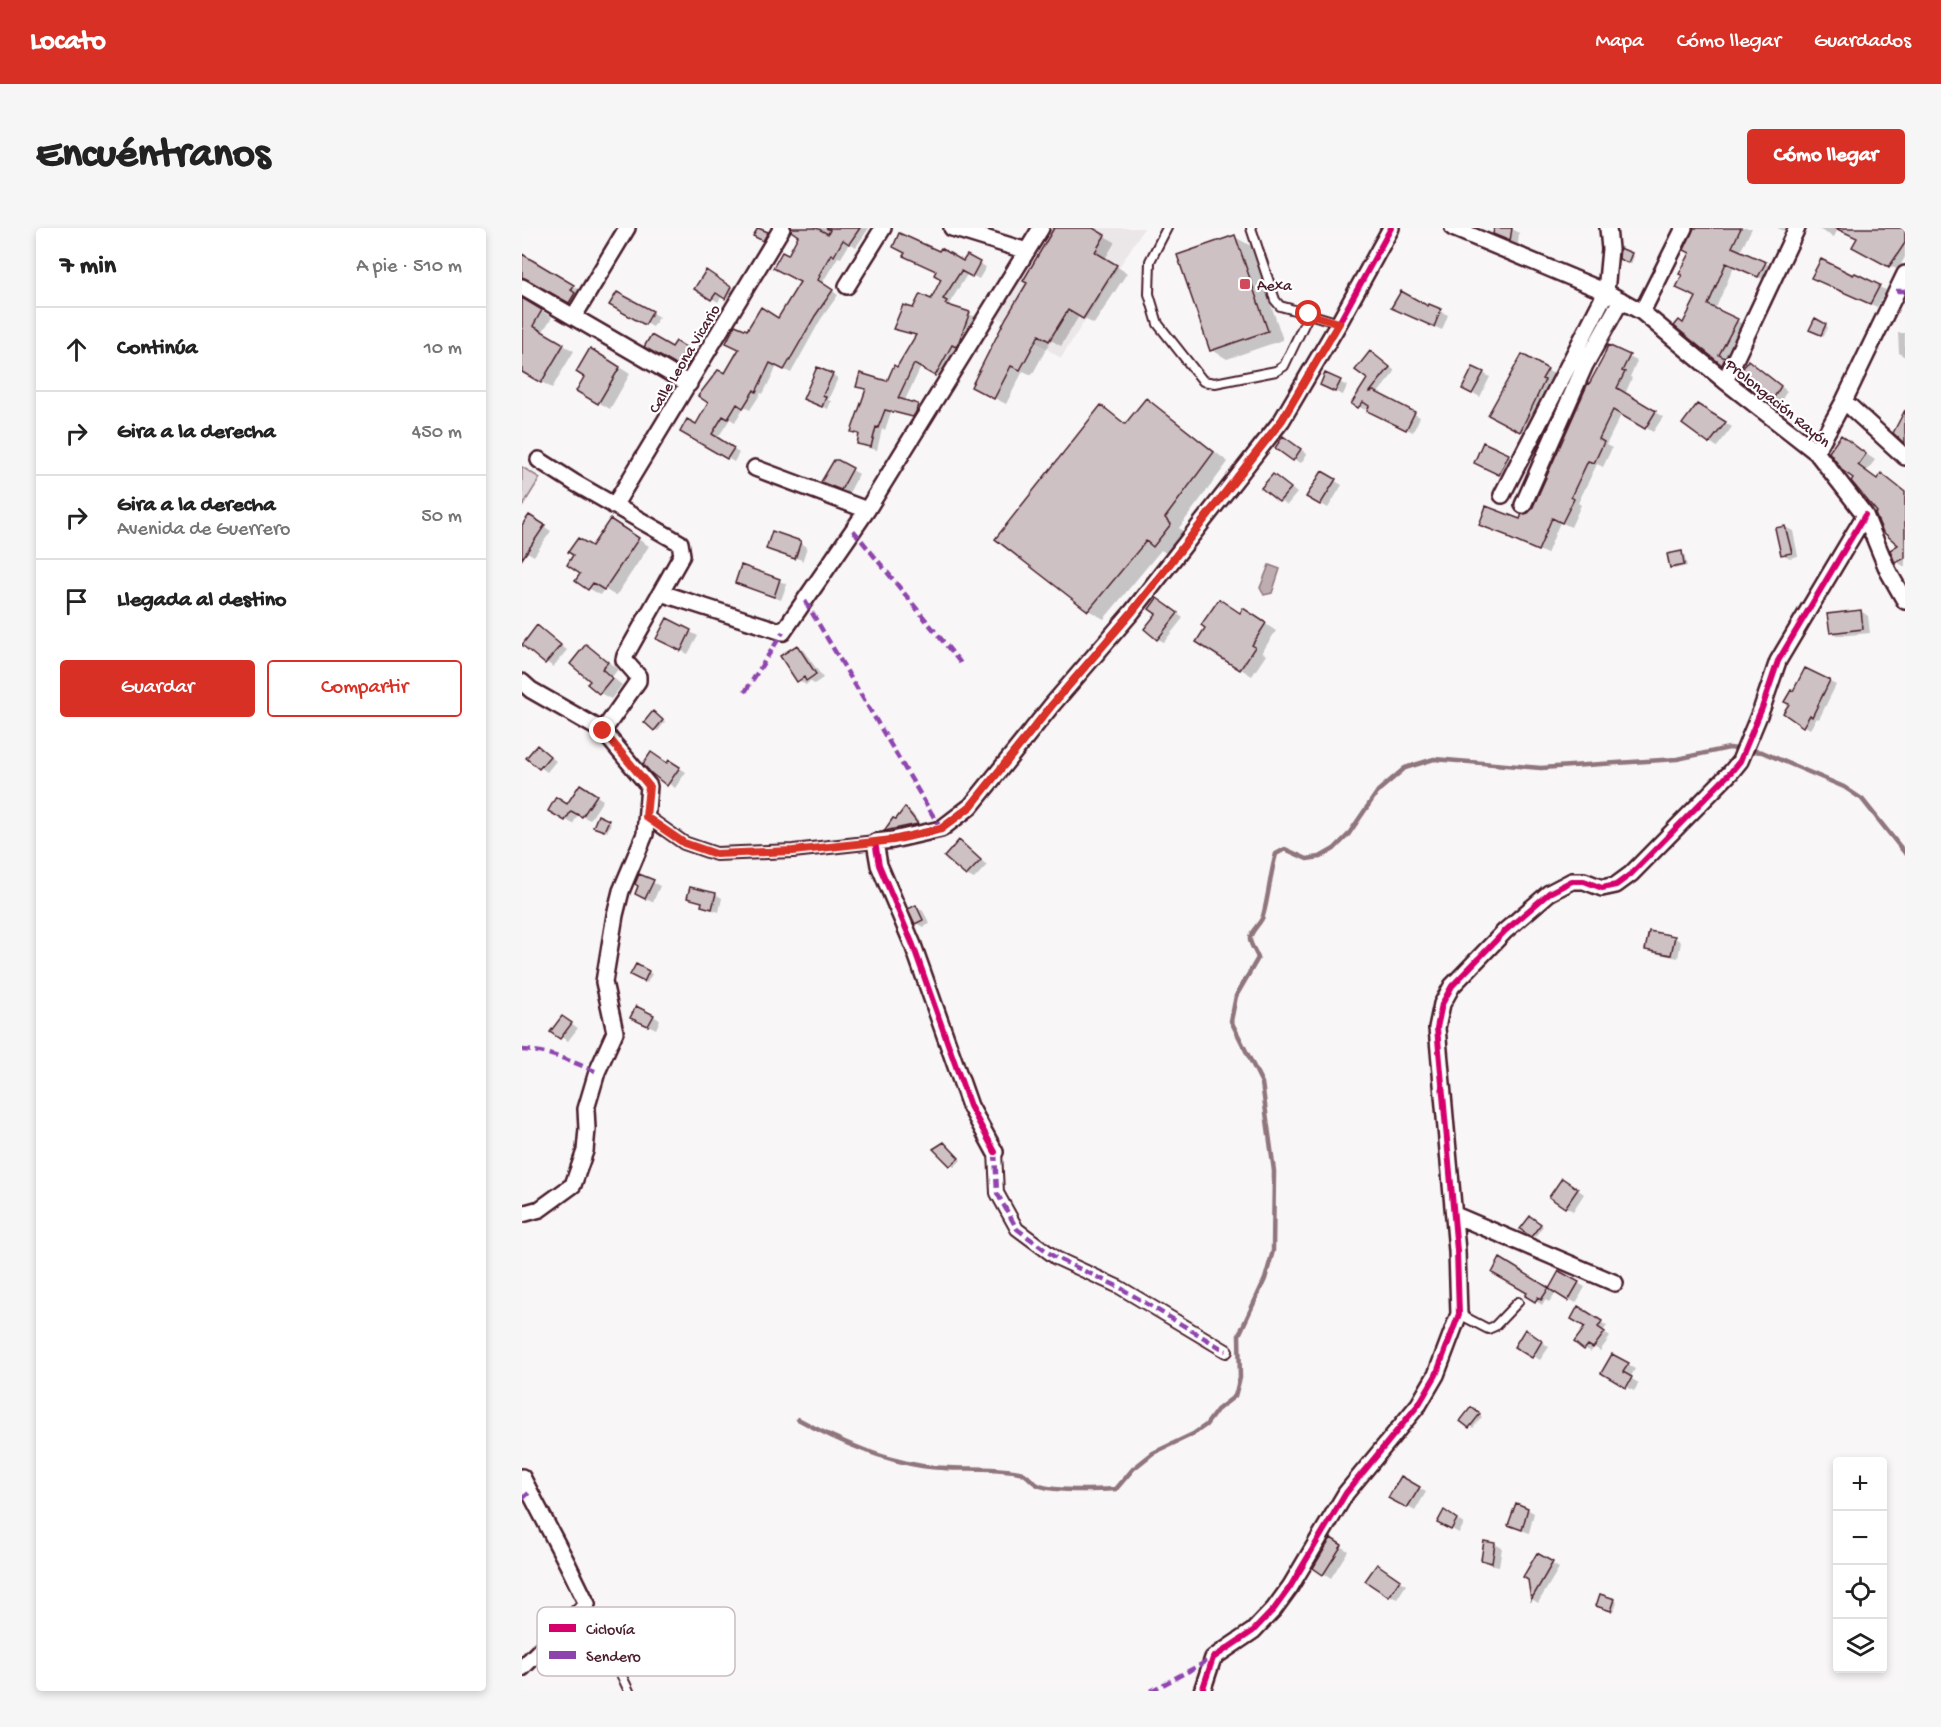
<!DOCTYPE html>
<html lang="es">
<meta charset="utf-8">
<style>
:root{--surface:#fff;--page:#f6f6f6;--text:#222;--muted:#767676;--line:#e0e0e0;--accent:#d93025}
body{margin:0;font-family:"Gochi Hand",sans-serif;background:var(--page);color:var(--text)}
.controls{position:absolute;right:18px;bottom:18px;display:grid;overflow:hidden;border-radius:6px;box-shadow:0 3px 9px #0003}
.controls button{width:54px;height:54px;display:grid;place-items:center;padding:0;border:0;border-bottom:2px solid var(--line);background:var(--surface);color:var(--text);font:30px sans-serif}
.stop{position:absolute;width:18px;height:18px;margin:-14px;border:4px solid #d93025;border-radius:50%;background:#fff}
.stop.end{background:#d93025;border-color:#fff;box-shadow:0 2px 6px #0008}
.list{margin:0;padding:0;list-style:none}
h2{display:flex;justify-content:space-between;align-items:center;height:78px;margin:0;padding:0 24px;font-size:26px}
h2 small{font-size:20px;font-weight:400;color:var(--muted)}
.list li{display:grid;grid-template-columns:39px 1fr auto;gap:18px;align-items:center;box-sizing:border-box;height:84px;padding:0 24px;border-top:2px solid var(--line)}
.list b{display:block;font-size:22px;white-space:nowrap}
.list p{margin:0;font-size:20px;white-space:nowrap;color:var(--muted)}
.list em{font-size:20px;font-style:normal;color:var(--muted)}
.actions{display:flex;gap:12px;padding:18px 24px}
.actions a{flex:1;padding:14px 0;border:2px solid var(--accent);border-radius:6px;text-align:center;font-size:21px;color:var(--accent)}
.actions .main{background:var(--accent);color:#fff}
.icon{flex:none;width:33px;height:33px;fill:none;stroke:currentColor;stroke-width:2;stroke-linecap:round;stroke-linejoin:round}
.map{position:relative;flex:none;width:1383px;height:1463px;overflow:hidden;border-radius:6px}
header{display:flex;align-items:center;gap:36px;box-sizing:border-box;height:84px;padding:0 30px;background:var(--accent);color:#fff}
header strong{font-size:28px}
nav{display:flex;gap:33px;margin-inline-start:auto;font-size:21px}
.intro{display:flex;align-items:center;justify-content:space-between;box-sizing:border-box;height:144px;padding:0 36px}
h1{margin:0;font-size:42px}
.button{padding:15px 27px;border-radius:6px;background:var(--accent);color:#fff;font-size:21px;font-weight:700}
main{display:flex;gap:36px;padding:0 36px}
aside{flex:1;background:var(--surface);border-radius:6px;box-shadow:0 3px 9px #0003}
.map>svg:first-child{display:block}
.built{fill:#ebe6e8}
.green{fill:#ded6d9;stroke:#947a82;stroke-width:1.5}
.water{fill:#bdadb0;stroke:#8f747b;stroke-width:1.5}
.shadow{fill:#0003}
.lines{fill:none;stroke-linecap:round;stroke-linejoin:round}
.stream{stroke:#8f747b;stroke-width:4.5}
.building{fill:#cdc1c4;stroke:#4a1f2b;stroke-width:1.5}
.service-casing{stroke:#4a1f2b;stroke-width:12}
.pedestrian-casing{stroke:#4a1f2b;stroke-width:16}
.minor-casing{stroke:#4a1f2b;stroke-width:20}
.service{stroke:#fff;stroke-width:8}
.pedestrian{stroke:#fff;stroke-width:12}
.minor{stroke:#fff;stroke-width:15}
.quiet{stroke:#8e44ad;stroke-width:4.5;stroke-dasharray:9 4.5;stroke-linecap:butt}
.cycleway-casing{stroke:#fff;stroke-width:10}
.cycleway{stroke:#d6006c;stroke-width:6}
.route{stroke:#d93025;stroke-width:8}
.poi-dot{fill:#d1495b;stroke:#fff;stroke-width:2}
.labels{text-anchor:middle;stroke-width:4.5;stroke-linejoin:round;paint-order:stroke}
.poi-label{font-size:16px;fill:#4a1f2b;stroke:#fff;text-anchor:start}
.street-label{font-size:16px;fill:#4a1f2b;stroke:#fff}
.key{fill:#fff;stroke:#c9bcbf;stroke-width:1.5}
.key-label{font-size:16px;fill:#4a1f2b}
</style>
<header>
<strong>Locato</strong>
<nav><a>Mapa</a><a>Cómo llegar</a><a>Guardados</a></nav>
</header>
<div class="intro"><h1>Encuéntranos</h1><a class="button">Cómo llegar</a></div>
<main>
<aside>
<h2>7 min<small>A pie · 510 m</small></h2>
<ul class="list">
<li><svg class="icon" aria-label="ahead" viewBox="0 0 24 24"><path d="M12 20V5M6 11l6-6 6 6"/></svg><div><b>Continúa</b></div><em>10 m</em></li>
<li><svg class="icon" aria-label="right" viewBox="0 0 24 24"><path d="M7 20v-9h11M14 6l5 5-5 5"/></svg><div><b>Gira a la derecha</b></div><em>450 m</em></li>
<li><svg class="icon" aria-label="right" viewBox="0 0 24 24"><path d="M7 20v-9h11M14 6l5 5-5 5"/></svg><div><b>Gira a la derecha</b><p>Avenida de Guerrero</p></div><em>50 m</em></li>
<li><svg class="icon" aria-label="arrive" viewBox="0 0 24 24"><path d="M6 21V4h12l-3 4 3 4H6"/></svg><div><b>Llegada al destino</b></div></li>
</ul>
<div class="actions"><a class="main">Guardar</a><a>Compartir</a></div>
</aside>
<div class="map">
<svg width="1383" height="1463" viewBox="0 0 1383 1463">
<rect width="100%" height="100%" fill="#f8f6f7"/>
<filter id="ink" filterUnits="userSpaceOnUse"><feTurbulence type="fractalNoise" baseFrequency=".0167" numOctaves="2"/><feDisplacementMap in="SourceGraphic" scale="12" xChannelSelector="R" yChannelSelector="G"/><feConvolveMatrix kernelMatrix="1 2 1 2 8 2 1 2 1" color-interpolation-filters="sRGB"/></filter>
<g filter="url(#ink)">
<path class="built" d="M527,0h95l-83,130 -67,-43z"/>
<path class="green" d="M0,239l18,11 -18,29z"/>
<path class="water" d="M747,337l11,4 -8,24 -8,2 -4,-7z"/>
<path class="shadow" d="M279,0h68l-13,19 -6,-4 -9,15 -3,-1 -14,23v5l14,10 -17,24 -30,54 -14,-7 -14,28 -2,-1 -11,17 -6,-3 -9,15 -5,-3 -13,20 22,14 -5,9 -52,-31 15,-5 43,-77 7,-17 32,-12 23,-39 -13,-24 11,-22z
M534,0h34l25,14 -10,17 22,14 -33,51 -15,-8 -18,30 -10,-6 -19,35 -9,-4 -17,33 -23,-12 46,-109z
M973,0l17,1 7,4 -1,11 -16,-6z
M1178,0h52l-12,24 33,15 -6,14 -33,-15 -19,44 30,15 -19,35 6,4 -2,5 -54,-43 8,-2 13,-27 -5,-44z
M1255,0h12l-2,4z
M1294,0h89v29l-7,13 -44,-24 4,-8 -20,-9 -4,8z
M713,9l16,9 32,94 -56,19 -15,-9z
M0,25l61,39 -3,16 -42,-25 -6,-1 -6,3 -4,-2v-5l12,4 -12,-6z
M1110,26l2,2 -3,8 -7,-4z
M446,29l18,10 -7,12 -11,-6 -19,31 3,2v1l24,10 -4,13 -30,48 -21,-11 -17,35 20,7 -5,11 -28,-8 -6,18 -3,-1 -5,21 -12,-3 -6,-4v-8l-6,-3 14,-41 -9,-5 30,-3 29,-47 -22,-8 19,-18 18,-9z
M191,48l24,16 -5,9 -10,-5 -4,6 -22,-14z
M1332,49l32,13 -9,17 -57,-25z
M0,63l1,8 4,4 25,14 -10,16 32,18 -22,37 -30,-17z
M95,66l42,23 -6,10 -42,-23z
M908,78l18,9 -6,15 -42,-19 29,-3z
M1293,92l13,7 -4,9 -13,-7z
M1376,105h7v24l-6,-4z
M154,115l26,15 -9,15 -47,-27 27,3z
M80,128l28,18 -20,35 -32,-19z
M854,129l18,13v3l-17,21 43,23 -7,15 -38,-18 -4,-12 -6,8 -12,-7 16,-25z
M1001,129l31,17 -6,10 3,2 -24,48 -37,-19z
M1107,129l8,4 -7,16 2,1 -7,16 38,23 -10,15 -31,-19 -16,32 6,3 -9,19 -6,-3 -19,39 3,2 -10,22 -11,-5 -13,32 -67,-30 40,-3 9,-6z
M1233,138l32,25 -9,15 -39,-28z
M961,145l7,4 -10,20 -16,-9z
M310,147l6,3 -10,22 3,1 -3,8 -17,-7z
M804,147l21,11 -4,9 -14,-6z
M624,172l15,9 67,53 -49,66 7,6 -17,21 -8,-5 -57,69 -16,-9 14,-203 25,17z
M1183,182l27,17 -15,20 -33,-24z
M769,214l16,12 -6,9 -7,-4z
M1328,215l25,17 -9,12 12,8 3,-5 24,16v76l-8,-5 4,-17 -46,-67z
M986,227l7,4 -8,19 -24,-11z
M313,232l24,14 -10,19 -26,-11z
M800,245l20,12 -14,23 -20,-12z
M759,252l16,13 -10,12 -7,-4z
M7,289l22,14 -17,25 -12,-7v-21z
M1263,299l8,4 5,25 -8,2 -8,-4z
M99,300l28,18 -33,50 -12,-7 -4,6 -23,-14 5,-8 -7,-18 17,-8z
M278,314l7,5 -5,15v-2l-29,-10z
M1159,325l3,1 3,12 -13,3 -3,-2z
M220,339l45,17 -6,16 -44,-17z
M641,375l20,15 -19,24 -6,-3v-25z
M1339,383l7,5 2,17 -32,3 -7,-4z
M719,387l14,2 21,14 -14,21 4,3 -14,21 -54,-34z
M146,392l30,16 -10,18 -23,-11z
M15,399l30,23 -14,17 -30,-23z
M64,418l32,23 -6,8 10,8 -11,14 -11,-6 -8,-12z
M275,419l7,4 19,27 -9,6 -4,-3 -4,4 -8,-5z
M1284,442l30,15 -17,34 -2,-1 -7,11 -25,-16z
M135,487l8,7 -7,9 -3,-2z
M22,523l12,10 -9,11 -7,-5z
M148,534l16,10 -11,16 -23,-16z
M65,562l16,10 -13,20 -12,-6 -5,10 -23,-14 17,-4z
M384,581l6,4 11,15 -31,6 -6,-3 7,-11 3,1z
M77,589l12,6 -4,9 -12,-6z
M437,614l28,23 -13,14 -8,-4z
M118,648l20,10 -7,16 -9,-4z
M193,666l7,4 -3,14 -9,-3 -7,-4v-2l-14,-6z
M394,678l7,5 7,13 -7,3 -7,-4z
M1152,709l7,5 -3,16 -24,-5 -8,-4z
M114,738l16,8 -5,9 -15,-9z
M131,788l7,4 -4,9 -16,-8z
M47,794l9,6 -10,13 -7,-4z
M425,918l14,14 -7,7 -3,-2z
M1048,956l14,10 -11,17 -7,-4z
M1012,991l9,7 -8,11 -13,-8z
M978,1033l50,29 10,-17 25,14 -9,16 -20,-11 -7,10 -4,-2 -3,5 -15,-10 2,-3z
M1057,1080l28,18 -4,5 7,6 -10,14 -6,-4 -3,5 -6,-4 2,-21z
M1011,1107l16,12 -9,13 -23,-14z
M1090,1128l23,13 -5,9 9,5 -5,8 -31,-18z
M952,1183l8,6 -9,11 -11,-7z
M879,1250l25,14 -11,19 -24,-14z
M1005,1281l7,4 -5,20 -12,-5z
M929,1288l13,8 -5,9 -20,-11z
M963,1314l10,2 7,4 -3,18 -10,-2 -7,-4z
M816,1316l10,7 -17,27 -16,-10z
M1016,1328l21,12 -21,35 -6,-4 -3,-20z
M862,1342l22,15 -9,14 -8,-4z
M1092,1372l3,2 -3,9 -13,-4z"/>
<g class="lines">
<path class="stream" d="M276,1191c38,21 81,40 124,47 32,5 65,0 97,6 8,1 11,9 19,13 15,7 60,5 78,4l17,-20 20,-16 40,-19 13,-9 11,-15 18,-14 5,-18 -1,-43 26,-56 8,-28 1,-80 -12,-88 -31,-62 5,-25 22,-38c-2,-6 -7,-12 -8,-18 -1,-8 11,-16 13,-24 6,-21 7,-42 13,-62l9,-5 22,10 13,-2 14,-8 14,-14 30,-44 27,-23 29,-9 107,9 136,-9 52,-11 33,4 82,35 18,12 43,54"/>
</g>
<path class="building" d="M236,0l10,4 -5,9 -10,-5z
M270,0h25l11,6 2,-4 -4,-2h34l-11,16 -6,-4 -9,16 -3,-2 -12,21 1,1 -2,4 15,10 -18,26 -31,54 -14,-7 -14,29 -2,-2 -11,18 -6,-4 -9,15 -5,-3 -11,18 22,14 -7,11 -47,-27 7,-13 9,5 12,-21 -10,-7 20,-26 7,3 14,-24 -13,-6 9,-18 12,5 14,-23 17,11 22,-36 -27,-14 9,-16 6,3 10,-19 -7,-5z
M532,0h39l12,7 -10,17 22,13 -34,54 -15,-9 -19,31 -10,-6 -19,35 -9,-4 -17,33 -23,-12 35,-69 21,-35 -4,-2z
M972,0h18l-2,13 -17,-7z
M1172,0h47l-9,19 34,15 -8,15 -32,-14 -18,42 30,14 -19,36 6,3 -3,7 -48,-39 5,-6 4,3 13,-26 -20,-9 6,-13 -3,-1 11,-21 -6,-3z
M1313,0h70v15l-16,24 -37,-20 5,-9z
M377,5l40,18 2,-3 22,13 4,-6 13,7 -8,15 -11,-6 -18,28 4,2 -2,3 25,8 -12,32 -2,3 -4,-2 -17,31 -21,-12 -16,34 20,6 -2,8 -3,5 -28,-7 -7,18 -2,-1 -5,20 -14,-3 2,-10 -8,-2 15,-43 -10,-2 4,-14 27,8 7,-16 3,2 19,-32 -23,-6 10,-24 10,3 7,-14 11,5 10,-20 -7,-4 2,-4 -33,-15 2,-3 -12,-6z
M713,7l33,96 -58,20 -33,-96z
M1098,20l12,5 -4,10 -9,-4z
M0,26l52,31 -3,5 4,3 -6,10 -47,-26z
M1299,31l32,16 2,-2 25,12 -10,19 -59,-26z
M184,42l25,17 -6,12 -9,-6 -5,7 -17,-11z
M879,63l27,15 1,-2 12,5 -7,18 -43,-19z
M95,64l36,19 -8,14 -36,-20z
M0,70l20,12 -9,16 31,18 -23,39 -19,-11z
M1293,90l11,6 -5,11 -12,-5z
M129,107l21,12 4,-6 19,12 -10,17 -41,-23z
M1086,117l22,10 -8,16 3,1 -8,16 39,23 -11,18 -32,-19 -14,29 5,3 -10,21 -6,-2 -17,36 3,2 -12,24 -10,-5 -14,33 -30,-13v-2l-29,-11 7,-19 34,13 2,-5 6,-1 4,-4 56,-126 1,1 14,-26z
M68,120l30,19 -22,37 -22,-13 8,-14 -8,-5z
M848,123l20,16 -20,25 4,-1 41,21 -9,18 -39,-19 2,-5 -6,-4 -5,6 -7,-4 16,-25 -12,-9z
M1000,126l26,15 -6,10 3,1 -25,52 -32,-17z
M1226,132l33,26 -11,18 -33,-26z
M295,139l16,7 -10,21 3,2 -4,10 -19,-8z
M951,139l11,5 -12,22 -10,-5z
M803,145l16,7 -6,12 -15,-7z
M624,170l68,54 -49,66 6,6 -18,23 -7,-6 -58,70 -93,-72 106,-134 24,19z
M1175,176l29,18 -17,22 -27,-20z
M1383,182v34l-12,-11z
M1319,207l25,19 -8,11 19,14 4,-6 24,19v66l-10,5 -5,-13 8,-5 -15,-13 -8,-18 2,-2 -26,-31 2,-3 -10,-7 -14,-19z
M761,208l18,13 -8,12 -18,-13z
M961,214l26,12 -10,21 -25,-12z
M312,232h4l15,8 -12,22 -20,-8z
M800,243l14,8 -16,26 -14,-8z
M751,246l18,14 -12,14 -18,-14z
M7,287l16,10 -23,34v-34z
M88,291l29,19 -35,52 -11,-7 -5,7 -13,-9 5,-7 -13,-9 6,-10 -5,-3 10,-14 14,8z
M1263,298l7,27 -11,2 -6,-27z
M250,303l29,10 -6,18 -29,-10z
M1160,323l2,14 -14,3 -3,-14z
M219,337l39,14 -6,18 -39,-14z
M635,370l21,15 -21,27 -13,-11 12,-15 -7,-5z
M697,371l21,14 3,-5 23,15 -14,22 3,2 -15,23 -44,-28 9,-14 -4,-3z
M1339,382l2,19 -33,4 -3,-19z
M145,390l24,12 -10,21 -25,-12z
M15,397l24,20 -16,19 -23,-19z
M64,416l22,18 -6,7 10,9 -13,16 -12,-10 3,-3 -20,-17z
M275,417l19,29 -10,7 -2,-4 -7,5 -17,-26z
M1283,440l25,12 -18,37 -2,-2 -7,12 -20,-14 6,-9 -5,-2 7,-12 2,1z
M131,483l10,9 -9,11 -10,-9z
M15,517l13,11 -11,13 -13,-11z
M129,524l16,11 2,-3 11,7 -13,19 -16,-13 -8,-9z
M58,556l17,11 -15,22 -11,-6 -6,10 -17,-10 8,-14 11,7z
M383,579l13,17 -34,7 9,-13 3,1z
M76,587l11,5 -5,11 -11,-4z
M437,612l22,20 -15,16 -22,-19z
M117,646l15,6 -9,19 -10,-5 3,-8 -3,-2z
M168,659l26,6 -4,16 -11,-3 1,-4 -15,-4z
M394,677l7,15 -8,4 -7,-15z
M1127,703l26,5 -4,19 -26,-5z
M114,736l13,7 -5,11 -14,-7z
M114,778l18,9 -6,11 -18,-8z
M40,788l10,7 -12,16 -10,-7z
M422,914l15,16 -9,8 -17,-17z
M1040,950l16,11 -13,19 -16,-11z
M1008,988l11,8 -10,13 -11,-8z
M978,1030l49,30 -8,12 -3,-3 -3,5 -10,-6 2,-3 -35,-20z
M1037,1043l20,11 -11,19 -19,-12z
M1056,1078l24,15 -4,6 7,5 -12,16 -5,-3 -4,5 -10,-8 11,-15 -14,-8z
M1003,1101l17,12 -10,17 -18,-11z
M1090,1126l17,9 -6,9 9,5 -6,11 -25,-15z
M949,1179l9,7 -11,14 -9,-7z
M879,1248l19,11 -13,21 -19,-10z
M994,1275l12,5 -6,22 -14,-5z
M922,1282l13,9 -6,11 -14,-7z
M809,1310l11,7 -19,30 -10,-7z
M962,1313l11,2 -3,20 -11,-3z
M1015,1325l16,9 -22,38 -3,-20 -5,-3z
M855,1336l23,16 -11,17 -24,-16z
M1078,1366l15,5 -4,12 -15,-5z"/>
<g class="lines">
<defs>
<path id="service" d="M645,0l-17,33 -1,33 9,30 45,57 12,2 61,-12 8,-5 25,-52 -29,-8 -5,-6 -24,-72
M787,86l30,9
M937,1086l29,15 7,-3 23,-24
M65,1376l42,87"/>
<path id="pedestrian" d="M125,589l37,26 32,11 77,-3 82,-9
M473,924l2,41 20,36 39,29 63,29 107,64"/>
<path id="minor" d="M430,0l75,23
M931,0l153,64 36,20 83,69 91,71 49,63 23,56 17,30
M325,58l36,-58
M0,59l167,97
M1120,84l42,-84
M52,88l53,-88
M1203,153l72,-153
M1322,173l61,56
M1294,224l28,-51 61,-127
M17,232l36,23 105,60 2,12 -57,101 -1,4 14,16v5l-35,50
M233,240l112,42
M980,267l104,-203 4,-43 -2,-21
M1001,277l62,-140 36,-65
M92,278l168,-278
M139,365l122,39 84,-122 174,-282
M0,454l9,8 72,41 46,55 -4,48 -24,57 -6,24 -11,67 11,50 -18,40 -11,37 1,20 -2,22 -12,34 -33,24 -18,5
M473,924l-25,-46 -57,-161 -34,-80 -4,-23 18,-2 48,-11 30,-23 81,-101 80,-93 150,-192 57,-97 52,-95
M933,987l160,68
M0,1249l45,86 20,41 -65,64
M680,1463l11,-33 40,-27 21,-22 16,-22 56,-94 73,-89 17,-29 23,-61 -2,-63 -20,-223 5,-24 10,-18 53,-55 44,-38 23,-12h12l18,7 14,-3 15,-11 100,-102 9,-11 22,-53 16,-47 87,-146"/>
</defs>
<use href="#service" class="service-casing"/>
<use href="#pedestrian" class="pedestrian-casing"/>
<use href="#minor" class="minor-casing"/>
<use href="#service" class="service"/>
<use href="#pedestrian" class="pedestrian"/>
<use href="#minor" class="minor"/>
<path class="quiet" d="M1374,63h9
M331,302l110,136
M283,373l136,228
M223,464l38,-60
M125,589l37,26 32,11 77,-3 82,-9
M0,822c27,1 51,12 75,22
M473,924l2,41 20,36 39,29 63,29 107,64
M0,1271l8,-7
M629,1463l62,-33"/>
<defs>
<path id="cycleway" d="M473,924l-25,-46 -57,-161 -34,-80 -4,-23 18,-2 48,-11 30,-23 81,-101 80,-93 150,-192 57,-97 52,-95
M680,1463l11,-33 40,-27 21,-22 16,-22 56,-94 73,-89 17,-29 23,-61 -2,-63 -20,-223 5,-24 10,-18 53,-55 44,-38 23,-12h12l18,7 14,-3 15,-11 100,-102 9,-11 22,-53 16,-47 87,-146"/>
</defs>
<use href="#cycleway" class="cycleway-casing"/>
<use href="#cycleway" class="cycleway"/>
</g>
</g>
<g class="lines" filter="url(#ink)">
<path class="route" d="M81,503l46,55 -3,31 38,26 32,11 77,-3 100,-11 48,-11 30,-23 81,-101 80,-93 150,-192 57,-97 -30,-9"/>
</g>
<rect class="poi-dot" x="717" y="50" width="12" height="12" rx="3"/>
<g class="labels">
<g class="poi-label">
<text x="735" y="62">Aexa</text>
</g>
<g class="street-label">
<text transform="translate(161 130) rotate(-59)" y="6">Calle Leona Vicario</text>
<text transform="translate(1257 174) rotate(39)" y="6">Prolongación Rayón</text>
</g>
</g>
<rect x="15" y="1379" width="198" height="69" rx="9" class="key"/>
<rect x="27" y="1396" width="27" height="8" fill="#d6006c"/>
<rect x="27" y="1423" width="27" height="8" fill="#8e44ad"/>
<g class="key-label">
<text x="64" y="1406">Ciclovía</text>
<text x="64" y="1433">Sendero</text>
</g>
</svg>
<div class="controls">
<button>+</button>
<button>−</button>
<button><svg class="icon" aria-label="locate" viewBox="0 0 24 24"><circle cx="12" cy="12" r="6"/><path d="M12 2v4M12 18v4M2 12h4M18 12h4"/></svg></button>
<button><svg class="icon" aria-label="layers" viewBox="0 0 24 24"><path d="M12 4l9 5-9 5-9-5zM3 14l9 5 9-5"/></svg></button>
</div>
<div class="stop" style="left:787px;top:86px"></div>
<div class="stop end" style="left:81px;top:503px"></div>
</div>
</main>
